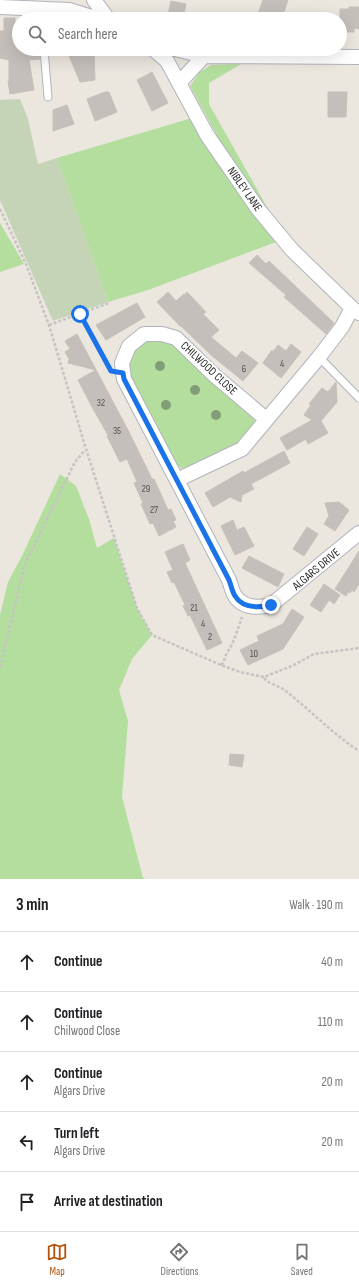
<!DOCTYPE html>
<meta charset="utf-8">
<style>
:root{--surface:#fff;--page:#f6f6f6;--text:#202124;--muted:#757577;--line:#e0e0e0;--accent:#b45309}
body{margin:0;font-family:"Sofia Sans Condensed",sans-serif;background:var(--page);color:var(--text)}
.stop{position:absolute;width:12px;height:12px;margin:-9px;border:3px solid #1a73e8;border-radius:50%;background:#fff}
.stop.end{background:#1a73e8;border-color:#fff;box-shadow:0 1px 4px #0008}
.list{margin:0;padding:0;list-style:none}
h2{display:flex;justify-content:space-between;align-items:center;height:52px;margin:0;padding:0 16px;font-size:17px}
h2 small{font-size:13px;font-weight:400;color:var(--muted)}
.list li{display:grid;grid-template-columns:26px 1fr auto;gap:12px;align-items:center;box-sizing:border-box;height:60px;padding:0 16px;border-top:1px solid var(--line)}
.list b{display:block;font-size:15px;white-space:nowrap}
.list p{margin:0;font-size:13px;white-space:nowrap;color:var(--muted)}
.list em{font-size:13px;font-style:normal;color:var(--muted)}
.icon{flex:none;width:22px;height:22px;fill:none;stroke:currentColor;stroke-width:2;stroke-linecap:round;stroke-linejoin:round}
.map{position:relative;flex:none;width:359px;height:879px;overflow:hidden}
.search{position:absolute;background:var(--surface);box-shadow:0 4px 16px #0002;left:12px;right:12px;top:12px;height:44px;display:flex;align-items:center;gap:10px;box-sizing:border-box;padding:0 14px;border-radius:22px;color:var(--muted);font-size:15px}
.sheet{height:352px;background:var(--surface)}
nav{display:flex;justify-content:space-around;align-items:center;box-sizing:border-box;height:56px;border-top:1px solid var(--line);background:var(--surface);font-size:11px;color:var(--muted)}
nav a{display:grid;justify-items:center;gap:2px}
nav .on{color:var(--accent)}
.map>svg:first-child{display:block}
.green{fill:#b4de9e}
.cemetery{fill:#c5d4b6}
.building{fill:#c4bfba;stroke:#c7c1b8}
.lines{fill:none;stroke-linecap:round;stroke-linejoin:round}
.lane-casing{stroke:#b1b4bd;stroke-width:9}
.street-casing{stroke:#b1b4bd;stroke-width:16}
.path{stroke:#c4c4c4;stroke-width:2.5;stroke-dasharray:3 2;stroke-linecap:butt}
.lane{stroke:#fff;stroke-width:7}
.street{stroke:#fff;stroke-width:14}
.tree{fill:#829e76}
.route{stroke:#1a73e8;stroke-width:5}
.labels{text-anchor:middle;stroke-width:4;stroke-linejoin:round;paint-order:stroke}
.number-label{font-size:10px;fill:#51504f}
.street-label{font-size:12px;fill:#2b2b2b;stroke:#fff}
</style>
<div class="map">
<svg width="359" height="879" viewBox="0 0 359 879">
<rect width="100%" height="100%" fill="#ebe6de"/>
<path class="green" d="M241,64l-32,19v21l63,112 -46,-64 -36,-66 9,-13 12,-8z
M192,118l61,94 23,30 -128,48 -40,12 -51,-144z
M0,223l24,41 -24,8z
M152,338h13l14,9 75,67 1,13 -17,18 -47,22 -10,1 -8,-6 -46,-85v-20l11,-15z
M60,474l16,12 13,33 8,29 17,-10 23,70 15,27 -20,24 -13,31 9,31 -6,76 21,81 3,1h-146v-264l8,-33 14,-26z"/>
<path class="cemetery" d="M20,99l8,20 10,45 19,-6 51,144 -55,19 -53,-121v-100z"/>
<path class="building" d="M263,0h25l-5,15 -8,-3 -2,7h-17z
M171,1l15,3 -3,15h-16z
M349,7h10v22l-5,-1v4h-10v-4h-4v-19h9z
M4,18h11l1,31h23l1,10 -11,1 5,30 -24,4 -2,-13h1v-21l-9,-2v-27h4z
M94,50l1,30 -15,2 -13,-31z
M152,72l16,31 -16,8 -15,-31z
M105,92h4l8,20 -22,9 -8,-22z
M328,92h19l-1,25h-18z
M67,105l7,19 -21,7v-21z
M257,255l9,9 3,-3 65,62 -8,11 -34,-30 -8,-7 2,-2 -37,-32z
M168,292l8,9 8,-7 1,1 2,-3 19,20 -3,2 16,16 -8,7 25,21 6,-7 16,12 -15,18 -32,-26 -30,-29h-1l-23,-24z
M137,303l8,14 -39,23 -10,-15z
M77,334l52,98 23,47h2l14,31 3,-1 5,11 -3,1 3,6 -17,9 -6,-13 -3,1 -9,-20 2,-1 -9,-20 3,-1 -10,-23 -7,3 -13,-26 1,-1 -16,-28 -14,-27 18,-10 -28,-7 1,-4 -4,-7 5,-3 -5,-8z
M291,344l10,8 -20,26 -18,-15 9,-13 1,2 5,-7 8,6z
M336,382l1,20 -16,19 7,12 -20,11 -2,-5 -19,11 -7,-12 32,-18 -8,-5 7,-10 -2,-1 13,-16 6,4z
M284,451l6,12 -39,21 3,5 -12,6 -1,7 -11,-5 -17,10 -8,-14 38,-22 1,2z
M339,502l10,8 -14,21 -11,-7 5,-8 -4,-13z
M233,520l4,10 7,-3 10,19 -19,9 -14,-29z
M307,527l11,7 -14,22 -11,-7z
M183,544l7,16 -5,3 37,80 -15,7 -17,-35 -2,1 -5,-10 2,-1 -11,-23 -2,1 -5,-11 6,-2 -8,-18z
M359,551v33l-5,8 -2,-2 -2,3 -2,-1 -2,4 -11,-7z
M249,556l35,18 -6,13 -36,-19z
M324,584l16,11 -6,9 -5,-4 -8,12 -11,-7z
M292,609l12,8 -21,32 -35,16 -8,-15 19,-9 -2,-5 26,-12z
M230,754l14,1 -2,12 -13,-2z"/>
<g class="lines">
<defs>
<path id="lane" d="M44,49l4,48
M319,357l40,41"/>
<path id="street" d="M94,0l14,19
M0,7l69,3 29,9
M153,49l14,12 40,74 51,74 34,41 60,58 7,5
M175,49l29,7 155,1
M179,83l25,-27
M266,419l-52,-44 -38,-37 -14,-4h-18l-15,12 -7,17 2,16 105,201c2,5 3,11 6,16 8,12 23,12 36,9l88,-72
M177,480l65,-31 77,-92 23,-30 10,-19"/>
</defs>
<use href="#lane" class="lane-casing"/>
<use href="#street" class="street-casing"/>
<path class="path" d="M0,209l26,55 23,61 37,124 51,159 15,27 69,30 19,7 24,5 30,-12 20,-11 45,-6
M80,314l29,52
M49,325l60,-22
M221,665c4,-4 3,-7 6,-12 7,-11 11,-24 15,-36
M0,667l25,-103 50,-102 10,-12
M264,678c7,8 16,7 23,14 24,19 46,42 72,59"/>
<use href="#lane" class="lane"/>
<use href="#street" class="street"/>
</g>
<g class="tree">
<circle cx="160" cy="366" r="5"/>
<circle cx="195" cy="390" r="5"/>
<circle cx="166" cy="405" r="5"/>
<circle cx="216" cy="415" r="5"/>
</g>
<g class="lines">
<path class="route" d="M80,314l31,57 12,2 1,6 105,201c2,5 3,11 6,16 8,13 23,12 36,9"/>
</g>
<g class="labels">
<g class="number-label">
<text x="282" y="367">4</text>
<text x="244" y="372">6</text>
<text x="101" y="406">32</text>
<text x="117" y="434">35</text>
<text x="146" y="492">29</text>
<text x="154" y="513">27</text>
<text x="194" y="611">21</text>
<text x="203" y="627">4</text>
<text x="210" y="640">2</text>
<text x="254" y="657">10</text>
</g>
<g class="street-label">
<text transform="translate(245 189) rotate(55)" y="4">NIBLEY LANE</text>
<text transform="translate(209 368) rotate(43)" y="4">CHILWOOD CLOSE</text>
<text transform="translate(316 569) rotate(-40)" y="4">ALGARS DRIVE</text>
</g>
</g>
</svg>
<div class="stop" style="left:80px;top:314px"></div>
<div class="stop end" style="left:271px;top:605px"></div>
<div class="search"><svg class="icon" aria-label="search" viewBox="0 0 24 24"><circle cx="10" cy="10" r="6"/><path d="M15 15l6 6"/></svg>Search here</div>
</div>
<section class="sheet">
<h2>3 min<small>Walk · 190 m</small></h2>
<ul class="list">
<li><svg class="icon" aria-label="ahead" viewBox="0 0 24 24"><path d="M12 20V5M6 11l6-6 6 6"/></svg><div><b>Continue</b></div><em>40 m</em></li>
<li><svg class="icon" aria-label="ahead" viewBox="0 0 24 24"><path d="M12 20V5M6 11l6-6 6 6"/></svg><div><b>Continue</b><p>Chilwood Close</p></div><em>110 m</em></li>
<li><svg class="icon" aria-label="ahead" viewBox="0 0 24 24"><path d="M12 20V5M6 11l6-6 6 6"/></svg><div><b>Continue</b><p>Algars Drive</p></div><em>20 m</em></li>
<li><svg class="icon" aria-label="left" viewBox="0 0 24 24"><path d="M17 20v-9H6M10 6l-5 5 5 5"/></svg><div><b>Turn left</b><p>Algars Drive</p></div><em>20 m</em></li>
<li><svg class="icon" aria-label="arrive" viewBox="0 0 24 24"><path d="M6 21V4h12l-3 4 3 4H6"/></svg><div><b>Arrive at destination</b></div></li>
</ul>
</section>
<nav>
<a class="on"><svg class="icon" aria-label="map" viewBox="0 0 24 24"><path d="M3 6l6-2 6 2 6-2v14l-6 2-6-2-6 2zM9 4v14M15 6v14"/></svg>Map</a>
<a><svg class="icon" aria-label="directions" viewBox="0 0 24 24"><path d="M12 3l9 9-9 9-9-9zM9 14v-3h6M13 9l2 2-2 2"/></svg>Directions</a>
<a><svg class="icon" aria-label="saved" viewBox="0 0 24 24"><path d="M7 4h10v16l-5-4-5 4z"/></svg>Saved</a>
</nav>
